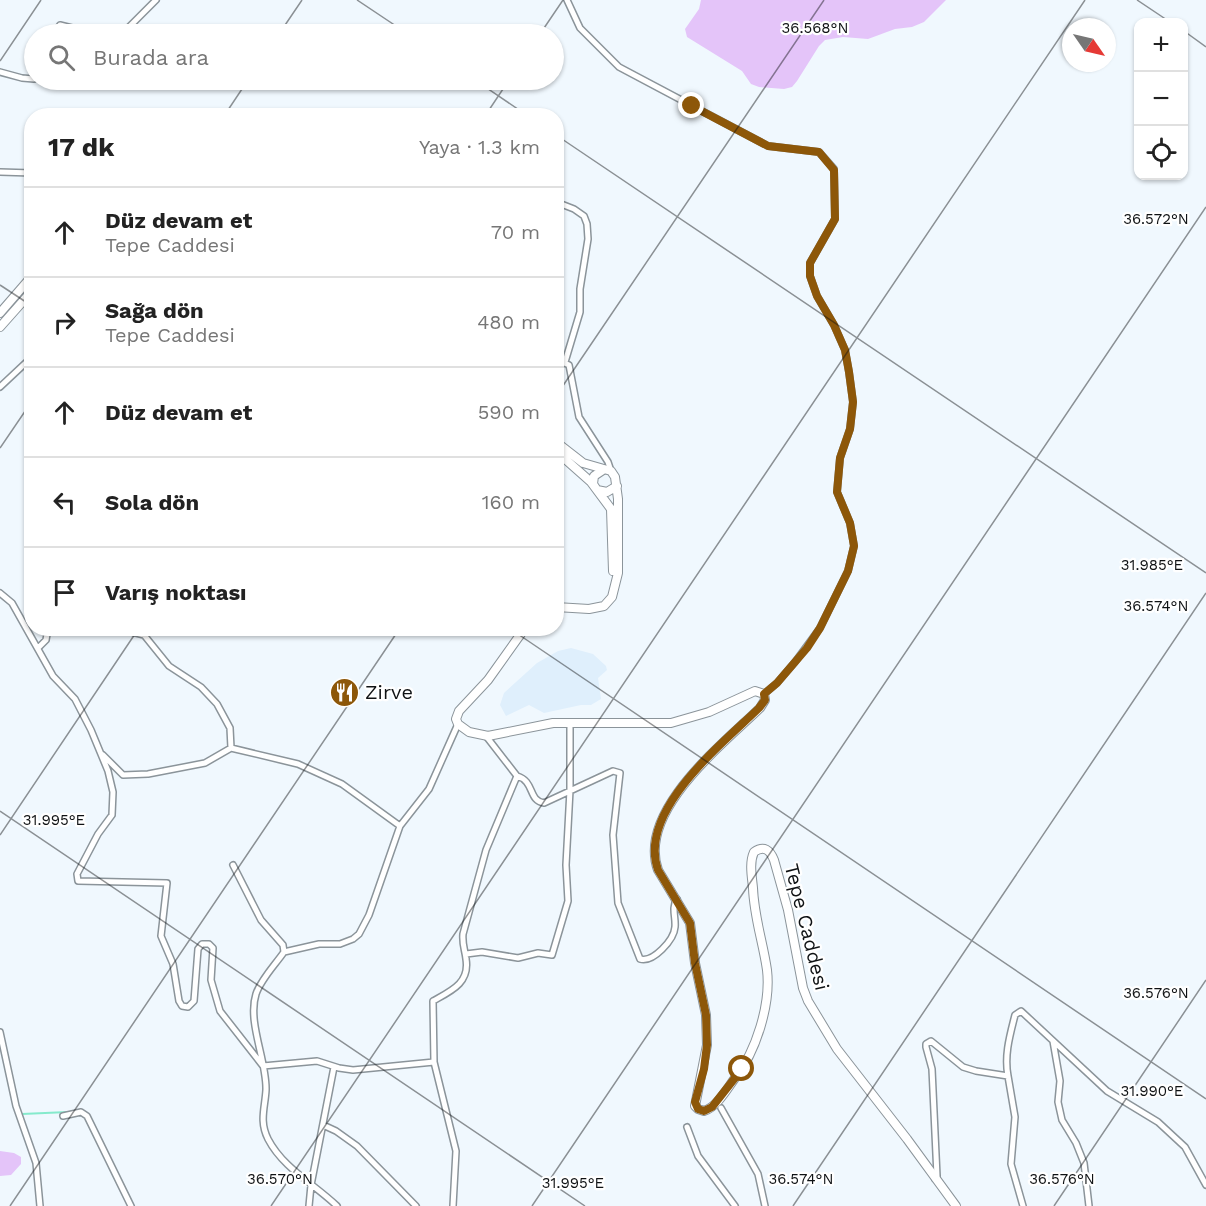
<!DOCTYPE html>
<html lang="tr">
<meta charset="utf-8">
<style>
:root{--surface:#fff;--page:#f2f2f2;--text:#222;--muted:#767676;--line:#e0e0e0}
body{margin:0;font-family:"Work Sans",sans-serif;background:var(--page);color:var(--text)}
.controls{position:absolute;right:18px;top:18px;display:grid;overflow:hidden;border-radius:12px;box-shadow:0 2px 4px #0004}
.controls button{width:54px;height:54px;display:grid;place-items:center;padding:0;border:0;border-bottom:2px solid var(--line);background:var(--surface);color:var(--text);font:30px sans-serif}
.compass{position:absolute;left:1062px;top:18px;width:54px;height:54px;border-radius:50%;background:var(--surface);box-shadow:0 2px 4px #0004;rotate:124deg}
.stop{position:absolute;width:18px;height:18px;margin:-14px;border:4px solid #8d5709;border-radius:50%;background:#fff}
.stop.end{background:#8d5709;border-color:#fff;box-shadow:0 2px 6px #0008}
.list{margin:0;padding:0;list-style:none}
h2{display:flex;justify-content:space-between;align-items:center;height:78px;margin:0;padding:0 24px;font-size:26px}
h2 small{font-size:20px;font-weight:400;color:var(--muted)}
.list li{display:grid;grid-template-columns:39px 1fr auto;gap:18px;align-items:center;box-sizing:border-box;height:90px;padding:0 24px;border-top:2px solid var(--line)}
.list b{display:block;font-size:22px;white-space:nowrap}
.list p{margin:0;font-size:20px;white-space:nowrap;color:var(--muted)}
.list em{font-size:20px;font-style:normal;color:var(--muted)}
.icon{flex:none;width:33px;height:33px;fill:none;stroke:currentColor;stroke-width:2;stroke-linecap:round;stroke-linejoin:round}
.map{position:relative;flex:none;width:1206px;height:1206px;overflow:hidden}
.search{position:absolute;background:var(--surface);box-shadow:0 2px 4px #0004;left:24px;top:24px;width:540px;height:66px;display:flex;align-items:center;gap:15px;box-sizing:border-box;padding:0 21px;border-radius:33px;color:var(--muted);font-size:22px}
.panel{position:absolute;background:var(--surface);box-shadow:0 2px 4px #0004;left:24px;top:108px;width:540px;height:528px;border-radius:24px}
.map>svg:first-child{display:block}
.built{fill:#dfeffc}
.green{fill:#e4c4f9}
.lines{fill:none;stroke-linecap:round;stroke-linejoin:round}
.stream{stroke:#85eacc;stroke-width:2}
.street-casing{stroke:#8b949a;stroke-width:8}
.secondary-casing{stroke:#8b949a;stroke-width:10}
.street{stroke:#fff;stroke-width:5}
.secondary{stroke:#fff;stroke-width:8}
.route{stroke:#8d5709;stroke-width:8}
.ticks{fill:none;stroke:#0f1214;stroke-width:1.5;stroke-opacity:0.45}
.labels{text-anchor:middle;stroke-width:4.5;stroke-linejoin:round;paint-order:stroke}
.poi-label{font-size:20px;fill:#0f1214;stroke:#fff;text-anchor:start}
.street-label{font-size:20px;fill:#0f1214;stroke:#fff}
.ticks-label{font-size:15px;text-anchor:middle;fill:#0f1214;stroke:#fff;stroke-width:4.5;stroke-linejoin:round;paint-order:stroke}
</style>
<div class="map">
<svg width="1206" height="1206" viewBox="0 0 1206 1206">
<rect width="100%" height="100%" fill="#f0f8fe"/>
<path class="built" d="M571,648l22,6 13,12 1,4 -9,8 3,21 -10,6h-10l-37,8 -15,-8 -23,11 -6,-11 4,-12 33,-30 21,-12z"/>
<path class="green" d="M701,0h245l-22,22 -12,5 -17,2 -27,10 -25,-2 -18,3 -6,6 -22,35 -5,6 -8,2 -25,-2 -8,-3 -9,-13 -55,-34 -2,-8 14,-20z
M0,1151l14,2 7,4v7l-10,11 -11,1z"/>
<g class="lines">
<path class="stream" d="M22,1114l46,-2"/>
<defs>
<path id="street" d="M567,0l13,28 39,39 149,79 51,6 15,17 1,50 -25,44v13l7,20 17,29 11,25 4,22 4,30 -3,27 -10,29 -3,34 13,31 4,23 -6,25 -28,57 -25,34 -18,21 -13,11
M58,34l-2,-3 4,-6 16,4 16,-1 25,6 6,-1 33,-33
M0,72l22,6 12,1
M44,80l40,2 4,-2
M0,172l32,1
M556,202l18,7 10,7 3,8 1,15 -8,50v23l-15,50
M556,369l6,-7 7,3 10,52 29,45 3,9
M0,387l32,-30
M0,593l12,10 41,73 22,23 16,31 17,41 5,21 -1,23 -14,19 -21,40 1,7 89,2 -6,53 12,28 6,37 3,5 6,1 6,-6 4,-52 4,-5h7l4,4 -2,32 9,31 43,55 54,-5 22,7 14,2 81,-8
M116,628l28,7 25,31 32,21 16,17 13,24 1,20
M39,647l7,-7 2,-12
M486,736l31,40c18,5 11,25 27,27l69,-32 7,2 -7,62 5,68 22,56c13,4 34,-19 35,-32 1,-10 -4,-19 2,-28
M103,755l20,20 25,-1 57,-11 26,-15 67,16 44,20 58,42
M233,865l28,55 22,25 1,7
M466,954l16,-2 36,6 20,-5 14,2 16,-54 -2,-36 4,-75v-68
M0,1032l16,74 20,57 4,43
M1053,1041l7,40 -2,21 4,18 14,23 8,20 5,43
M1008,1076c-4,-21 2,-41 7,-61l6,-4 86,80 51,31 27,25 21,38
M721,1108l37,66 7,32
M63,1116l18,-4 6,4 44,90
M323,1125l13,6 21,15 59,60
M687,1127l11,29 37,50
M935,1179l2,-3 -5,-107 -6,-22v-3l5,-3 32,26 13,4 32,5 7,41 -4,47 12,42
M309,1206l2,-21 23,-118
M337,1206c-23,-22 -54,-38 -69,-67 -9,-18 -3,-31 -2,-49 1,-29 -19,-68 -10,-96 5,-15 19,-29 28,-42l35,-8h21l13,-5 6,-5 10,-19 31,-89 29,-37 29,-65
M453,1206l3,-55 -22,-89 -1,-61c18,-10 37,-18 33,-42 -1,-9 -4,-15 -3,-25l23,-84 31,-74"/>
<path id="secondary" d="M0,313l32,-37
M0,327l32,-36
M556,442l27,21 28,8 4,6 3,22v74l-6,24 -8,9 -15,3 -33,-2
M556,451l35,31 20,27 2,62
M603,470l-9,6 -1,8 4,6 10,2 10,-6
M525,628l-37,52 -29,31 -3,8 2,5 11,8 19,4 65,-13h118l38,-11 46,-21 9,3 1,6 -5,8c-38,37 -123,103 -102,162l32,53 5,40 11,52 1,30 -12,61 3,3 6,2c13,-4 23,-22 31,-33 21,-26 36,-74 32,-108 -4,-28 -13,-53 -14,-82 -1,-11 -4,-25 1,-36 10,-7 16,-2 20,8l14,50 15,78 5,13 29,48 70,90 49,67"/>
</defs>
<use href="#street" class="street-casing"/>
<use href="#secondary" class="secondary-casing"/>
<use href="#street" class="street"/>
<use href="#secondary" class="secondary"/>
</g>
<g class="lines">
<path class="route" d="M692,106l76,40 51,6 15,18 1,49 -25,44v13l7,20 17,29 11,25 4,22 4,30 -3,27 -10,29 -3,34 13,31 4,23 -6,25 -28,57 -13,20 -30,35 -13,11 1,6 -6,8c-37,36 -122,103 -101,162l32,53 5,40 11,52 1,30 -3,24 -9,33 3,7 6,2 8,-4 30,-38"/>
</g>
<path class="ticks" d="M357,0l51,34M1137,0l33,22M1184,31l22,16M279,34l23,-34M540,34l23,-34M0,61l41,-61M475,80l53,36M224,116l24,-36M485,116l24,-36M556,135l650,438M0,285l32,21M556,396l268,-396M0,448l32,-47M509,628l697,471M0,811l585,395M0,835l139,-207M10,1206l390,-578M271,1206l814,-1206M532,1206l674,-999M793,1206l413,-613M1054,1206l152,-226"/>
<defs>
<symbol id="restaurant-disc" viewBox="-11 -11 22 22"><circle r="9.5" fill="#8d5709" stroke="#fff"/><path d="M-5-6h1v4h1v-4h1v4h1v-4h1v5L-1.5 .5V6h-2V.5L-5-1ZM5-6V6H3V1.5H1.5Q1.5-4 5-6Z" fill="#fff"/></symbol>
</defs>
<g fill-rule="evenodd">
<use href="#restaurant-disc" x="328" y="676" width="33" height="33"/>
</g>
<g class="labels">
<g class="poi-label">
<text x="365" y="699">Zirve</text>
</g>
<g class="street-label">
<text transform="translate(807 927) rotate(76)" y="7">Tepe Caddesi</text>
</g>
</g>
<g class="ticks-label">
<text x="815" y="33">36.568°N</text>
<text x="1156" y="224">36.572°N</text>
<text x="1152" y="570">31.985°E</text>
<text x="1156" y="611">36.574°N</text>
<text x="54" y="825">31.995°E</text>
<text x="1156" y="998">36.576°N</text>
<text x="1152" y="1096">31.990°E</text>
<text x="280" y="1184">36.570°N</text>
<text x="801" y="1184">36.574°N</text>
<text x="1062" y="1184">36.576°N</text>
<text x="573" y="1188">31.995°E</text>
</g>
</svg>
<div class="controls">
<button>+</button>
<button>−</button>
<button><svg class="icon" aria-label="locate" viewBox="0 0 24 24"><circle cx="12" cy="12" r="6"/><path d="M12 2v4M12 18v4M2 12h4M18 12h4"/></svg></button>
</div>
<svg class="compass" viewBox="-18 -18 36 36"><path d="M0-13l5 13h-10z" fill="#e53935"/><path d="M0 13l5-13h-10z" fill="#767676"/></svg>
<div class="stop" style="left:742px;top:1069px"></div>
<div class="stop end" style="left:692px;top:106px"></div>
<div class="search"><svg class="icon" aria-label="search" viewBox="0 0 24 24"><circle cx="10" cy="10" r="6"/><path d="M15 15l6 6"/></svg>Burada ara</div>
<section class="panel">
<h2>17 dk<small>Yaya · 1.3 km</small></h2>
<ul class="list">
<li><svg class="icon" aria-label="ahead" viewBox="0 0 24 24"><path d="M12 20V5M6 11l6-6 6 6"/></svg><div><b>Düz devam et</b><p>Tepe Caddesi</p></div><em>70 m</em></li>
<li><svg class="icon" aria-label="right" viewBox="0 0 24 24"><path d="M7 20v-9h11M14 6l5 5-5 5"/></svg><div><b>Sağa dön</b><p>Tepe Caddesi</p></div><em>480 m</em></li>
<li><svg class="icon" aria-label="ahead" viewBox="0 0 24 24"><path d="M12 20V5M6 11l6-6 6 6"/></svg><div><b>Düz devam et</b></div><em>590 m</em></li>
<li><svg class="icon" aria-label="left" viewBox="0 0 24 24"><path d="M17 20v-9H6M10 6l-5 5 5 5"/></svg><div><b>Sola dön</b></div><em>160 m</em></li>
<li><svg class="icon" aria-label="arrive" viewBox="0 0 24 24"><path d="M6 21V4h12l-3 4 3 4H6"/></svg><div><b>Varış noktası</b></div></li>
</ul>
</section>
</div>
